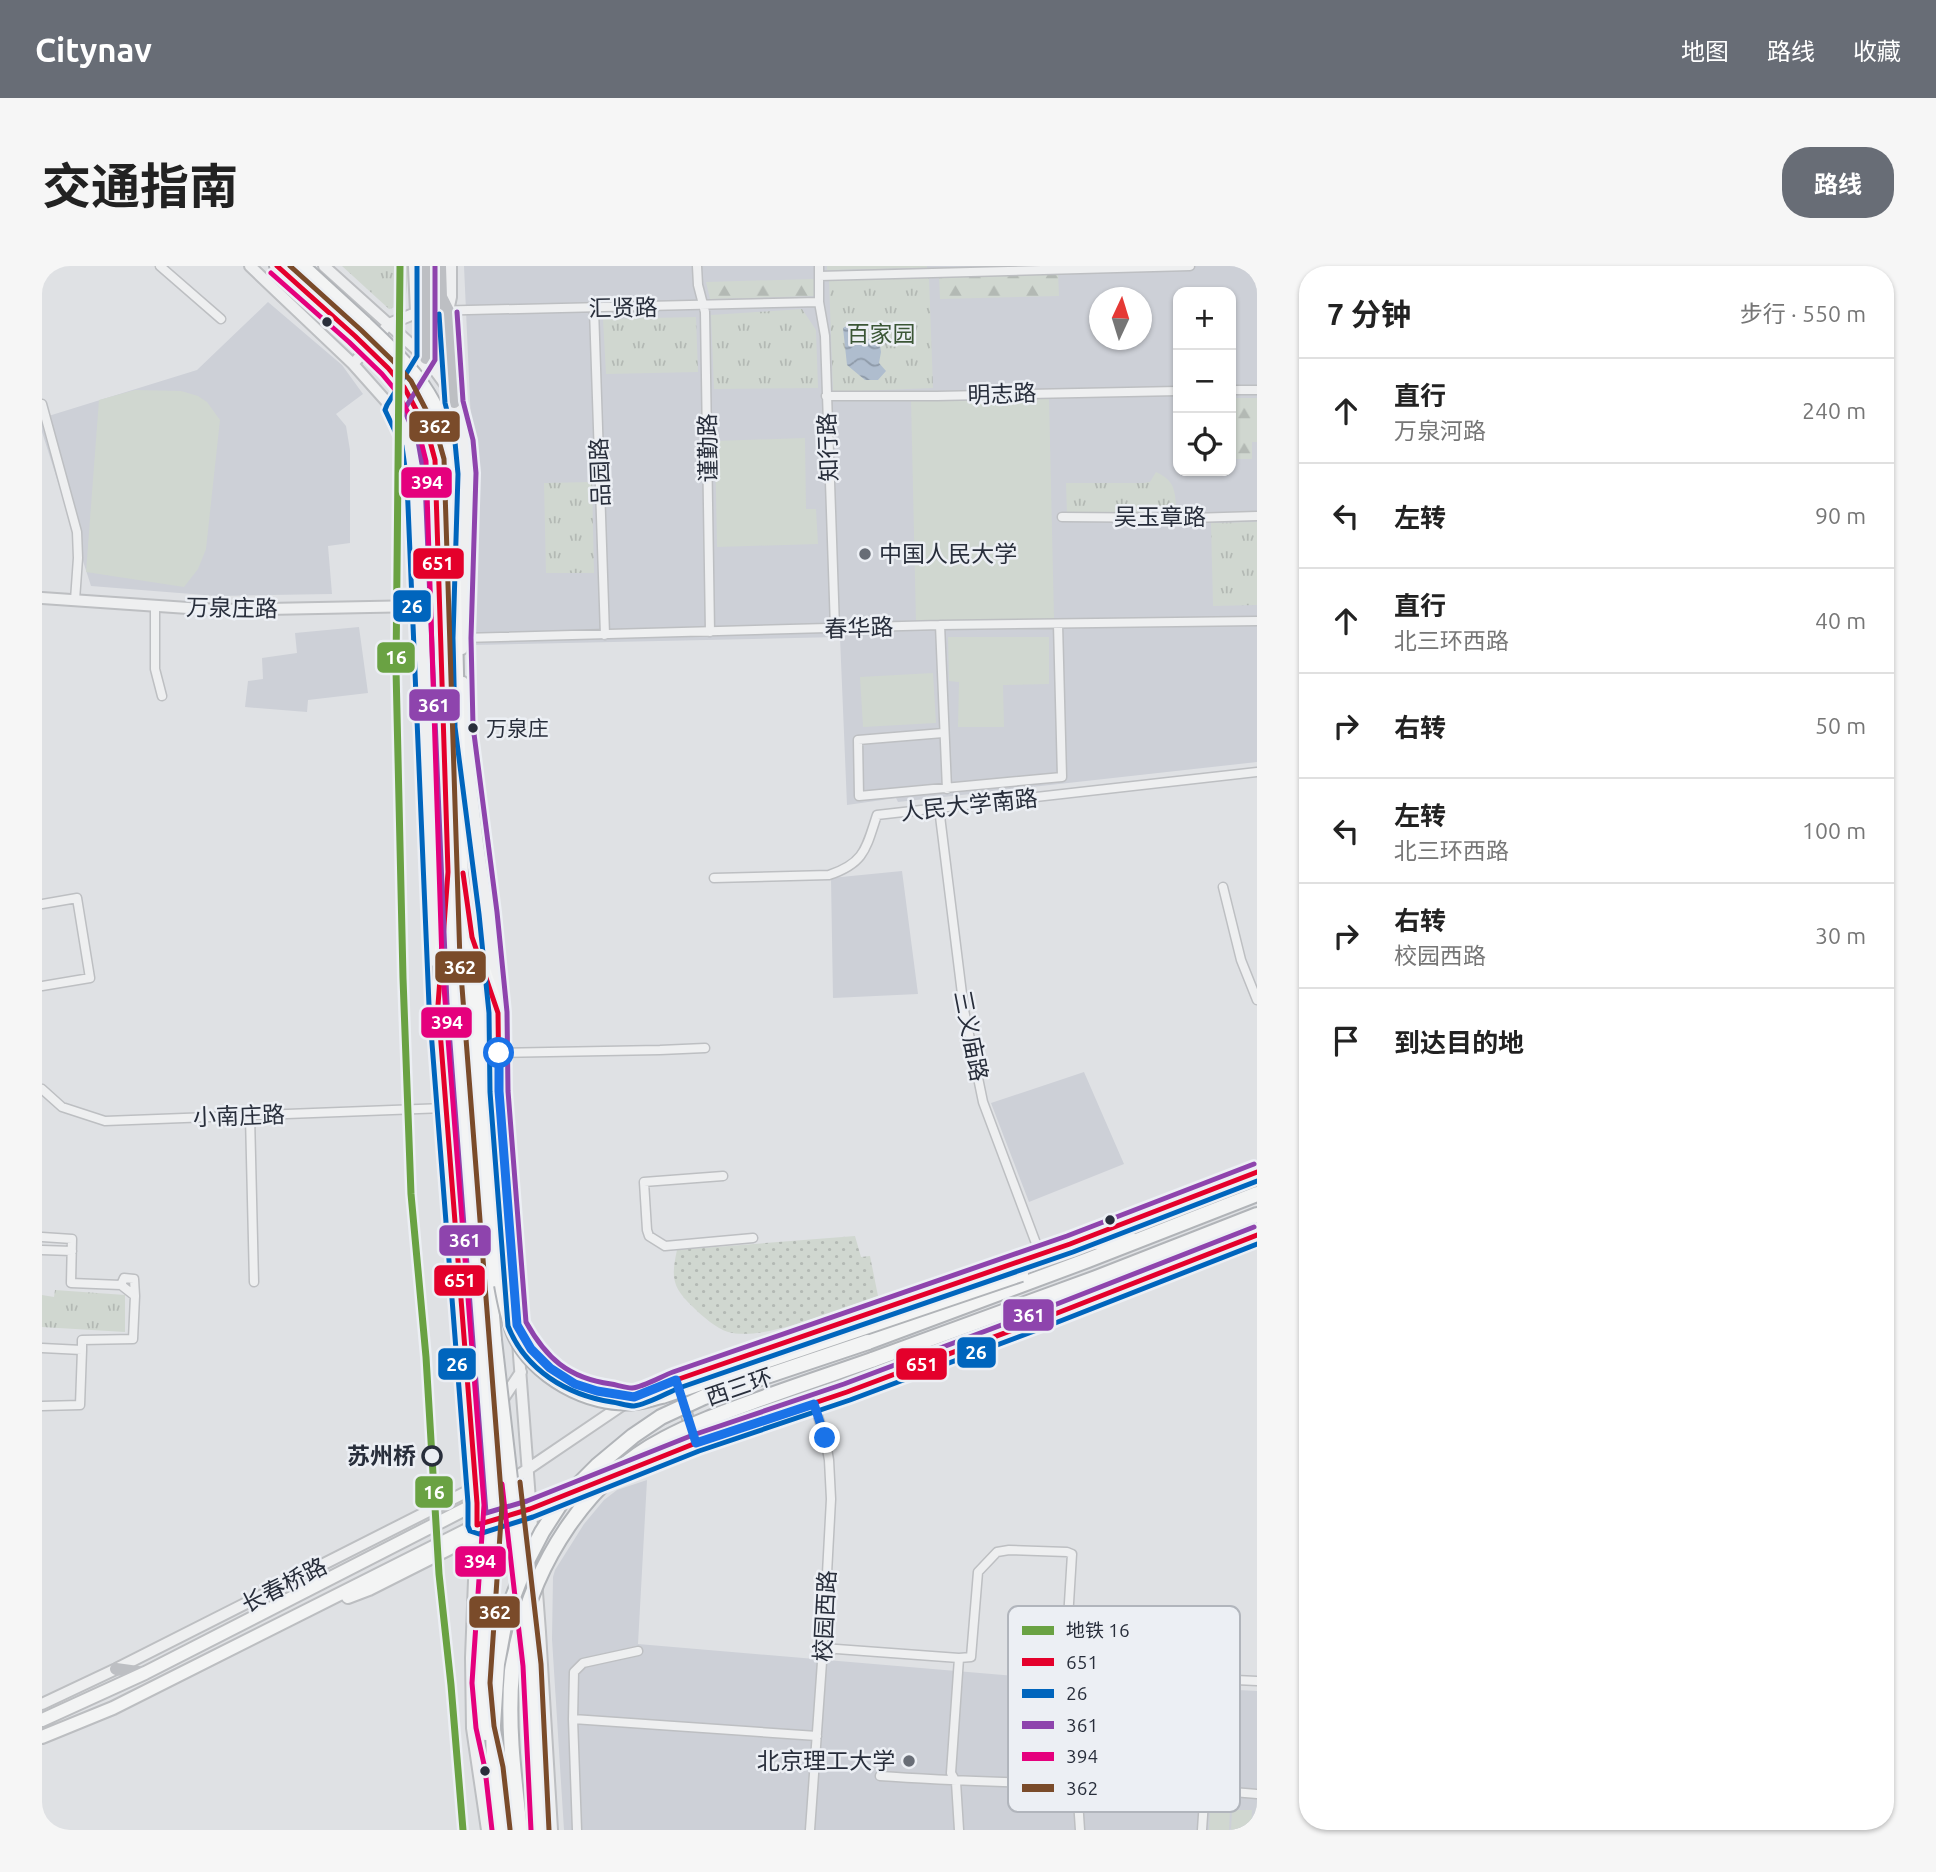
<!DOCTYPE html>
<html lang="zh">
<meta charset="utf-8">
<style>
:root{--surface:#fff;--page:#f6f6f6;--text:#222;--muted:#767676;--line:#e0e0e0;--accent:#686d76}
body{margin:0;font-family:Ubuntu,"Noto Sans SC",sans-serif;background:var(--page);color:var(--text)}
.controls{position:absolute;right:21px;top:21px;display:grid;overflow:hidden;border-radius:14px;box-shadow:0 2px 5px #0004}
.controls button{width:63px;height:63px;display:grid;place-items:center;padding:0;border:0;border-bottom:2px solid var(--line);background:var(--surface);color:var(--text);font:35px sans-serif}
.compass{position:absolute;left:1047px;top:21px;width:63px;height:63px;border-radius:50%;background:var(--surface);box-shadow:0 2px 5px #0004;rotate:4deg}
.stop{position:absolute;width:21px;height:21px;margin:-16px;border:5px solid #1a73e8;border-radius:50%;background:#fff}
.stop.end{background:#1a73e8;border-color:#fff;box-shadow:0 2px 7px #0008}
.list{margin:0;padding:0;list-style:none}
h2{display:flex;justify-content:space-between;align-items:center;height:91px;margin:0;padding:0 28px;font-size:30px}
h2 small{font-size:23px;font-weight:400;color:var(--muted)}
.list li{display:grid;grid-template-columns:46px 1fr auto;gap:21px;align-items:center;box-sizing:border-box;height:105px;padding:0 28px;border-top:2px solid var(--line)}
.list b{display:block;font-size:26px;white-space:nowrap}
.list p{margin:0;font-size:23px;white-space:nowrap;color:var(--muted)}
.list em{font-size:23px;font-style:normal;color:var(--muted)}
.icon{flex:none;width:38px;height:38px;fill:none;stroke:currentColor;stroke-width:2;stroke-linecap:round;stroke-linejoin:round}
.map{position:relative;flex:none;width:1215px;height:1564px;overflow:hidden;border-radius:28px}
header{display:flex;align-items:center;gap:42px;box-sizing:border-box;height:98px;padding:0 35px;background:var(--accent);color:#fff}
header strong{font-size:33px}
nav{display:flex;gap:38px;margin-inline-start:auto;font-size:24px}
.intro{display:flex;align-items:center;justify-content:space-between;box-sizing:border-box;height:168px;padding:0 42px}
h1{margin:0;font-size:49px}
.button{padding:18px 32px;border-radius:28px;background:var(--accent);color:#fff;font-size:24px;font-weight:700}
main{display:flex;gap:42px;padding:0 42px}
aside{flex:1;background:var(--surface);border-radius:28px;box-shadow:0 2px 5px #0004}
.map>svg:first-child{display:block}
.built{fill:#cdd0d7;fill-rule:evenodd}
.grass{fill:url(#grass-tufts)}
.forest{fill:url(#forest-firs)}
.garden{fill:url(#garden-dots)}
.pitch{fill:#d0d7d0}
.water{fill:url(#water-waves)}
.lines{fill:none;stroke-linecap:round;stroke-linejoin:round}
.minor-casing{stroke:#bdbfc2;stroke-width:11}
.tertiary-casing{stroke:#bdbfc2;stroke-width:14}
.primary-casing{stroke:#bcbec1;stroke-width:16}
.trunk-casing{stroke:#b1b4b8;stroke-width:18}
.minor{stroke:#eeeff0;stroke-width:8}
.tertiary{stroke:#eeeff0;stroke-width:10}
.secondary{stroke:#bdbfc3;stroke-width:12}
.primary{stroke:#f3f4f4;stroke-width:12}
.trunk{stroke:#f3f4f4;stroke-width:14}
.trunk-bridge-casing{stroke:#b1b4b8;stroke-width:18;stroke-linecap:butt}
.trunk-bridge{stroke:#f3f4f4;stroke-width:14}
.bus-1-casing{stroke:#eceff4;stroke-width:10}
.bus-2-casing{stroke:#eceff4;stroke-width:10}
.bus-3-casing{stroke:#eceff4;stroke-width:10}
.bus-4-casing{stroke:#eceff4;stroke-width:10}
.bus-5-casing{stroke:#eceff4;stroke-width:10}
.bus-1{stroke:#e4002b;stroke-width:5}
.bus-2{stroke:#0065bd;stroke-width:5}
.bus-3{stroke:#8e44ad;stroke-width:5}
.bus-4{stroke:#e5007d;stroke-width:5}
.bus-5{stroke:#7a4b2a;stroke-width:5}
.metro-1-casing{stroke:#eceff4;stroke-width:12}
.metro-1{stroke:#6aa243;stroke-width:7}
.route{stroke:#1a73e8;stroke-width:9}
.bus-dot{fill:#282e3b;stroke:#eceff4;stroke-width:2.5}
.poi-dot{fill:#686d76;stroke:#eceff4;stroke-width:2.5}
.stop-dot{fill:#eceff4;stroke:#282e3b;stroke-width:3.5}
.labels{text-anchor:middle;stroke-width:5;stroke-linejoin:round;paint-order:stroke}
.bus-label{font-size:21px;fill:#282e3b;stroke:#eceff4;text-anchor:start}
.street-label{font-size:23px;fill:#282e3b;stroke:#eceff4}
.park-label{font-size:23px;fill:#3b5636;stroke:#eceff4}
.poi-label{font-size:23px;fill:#282e3b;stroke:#eceff4;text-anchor:start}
.stop-label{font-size:23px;font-weight:bold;fill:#282e3b;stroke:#eceff4;text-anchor:end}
.key{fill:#eceff4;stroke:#b1b5bc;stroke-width:2}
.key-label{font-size:19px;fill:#282e3b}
.line-badge{stroke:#eceff4;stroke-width:2.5}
.badge-label{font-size:19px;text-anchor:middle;font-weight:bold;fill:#fff}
</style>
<header>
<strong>Citynav</strong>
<nav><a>地图</a><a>路线</a><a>收藏</a></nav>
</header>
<div class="intro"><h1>交通指南</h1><a class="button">路线</a></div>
<main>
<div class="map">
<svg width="1215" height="1564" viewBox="0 0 1215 1564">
<defs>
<pattern id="grass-tufts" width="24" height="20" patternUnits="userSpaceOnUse" patternTransform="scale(1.75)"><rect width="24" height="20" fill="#d0d7d0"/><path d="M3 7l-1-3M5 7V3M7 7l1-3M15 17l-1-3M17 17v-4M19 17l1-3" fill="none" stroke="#b3b9b4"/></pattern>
<pattern id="forest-firs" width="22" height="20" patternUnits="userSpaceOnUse" patternTransform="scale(1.75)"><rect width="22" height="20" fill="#d0d7d0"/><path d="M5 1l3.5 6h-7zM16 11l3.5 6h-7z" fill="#b3b9b4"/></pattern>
<pattern id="garden-dots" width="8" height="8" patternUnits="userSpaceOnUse" patternTransform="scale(1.75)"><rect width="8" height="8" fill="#d0d7d0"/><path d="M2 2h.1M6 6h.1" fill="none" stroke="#b3b9b4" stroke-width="1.8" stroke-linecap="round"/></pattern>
<pattern id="water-waves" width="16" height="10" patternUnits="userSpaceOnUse" patternTransform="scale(1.75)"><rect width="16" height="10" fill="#afbdce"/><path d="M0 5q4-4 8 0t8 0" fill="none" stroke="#8e9aa8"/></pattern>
</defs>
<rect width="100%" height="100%" fill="#dfe1e4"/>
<path class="built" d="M422,0h793v496l-359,40 -2,-4 -49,7 -7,-168 -367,8 -2,-222zM1136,26h53v179h-53zM1058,32h42v42h-42z
M226,36l74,63 21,29 -27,20 10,12 4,24v93l-22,3 4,48 -115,2 -126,-10 -49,-154v-14l155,-48z
M317,361l9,66 -60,7 -1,12 -62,-5 3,-26 15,-2 -1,-21 35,-5 -2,-20z
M860,605l16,123 -85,4 -2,-120z
M1042,806l40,92 -95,38 -38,-99z
M605,1214l-9,164 460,39 159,8v139h-693l-12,-191 1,-62 2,-7 29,-46 20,-24 13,-10z"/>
<path class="grass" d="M300,0h67l-4,38 -16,5z
M785,0h100v2l-100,2z
M887,11l4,111 -100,4 -4,-112z
M760,43l14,21 2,58 -104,1 -3,-74z
M654,51l2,55 -92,2 -3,-55z
M1114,206c17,8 19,16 20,34 -36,10 -72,8 -109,8l-1,-31h77l7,-1z
M550,216l2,91h-48l-2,-90z
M1215,256v83l-44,1 -2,-83z
M13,1024l70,5v37l-83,-5v-32l12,2z"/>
<path class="forest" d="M1016,6l1,24 -119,3 -1,-23z
M771,13l4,3 -2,14 -105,3 -4,-17z
M1189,132h26v44h-5v17h-21z"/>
<path class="garden" d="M813,970l6,21 9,-1 8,40c-37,12 -113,46 -150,36 -12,-4 -26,-16 -35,-25 -21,-20 -22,-29 -16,-57z"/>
<path class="pitch" d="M93,124l46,1 17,5 9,6 13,18 -14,129 -8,20 -14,18 -98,-15 13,-172z
M1007,131l5,222 -138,4 -5,-223z
M763,172l1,71h10l2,35 -101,3 -2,-106z
M906,371h101v47l-46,1 1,42h-46l1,-45 -10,-1z
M891,407l3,50 -73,4 -3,-50z
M1168,1542l20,1 -1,21h-20z
M1190,1544h20l-1,20h-20z"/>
<path class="water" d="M806,59c9,13 16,15 31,14l2,13 -2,11 7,8 -8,9h-13l-18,-15 -4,-37z"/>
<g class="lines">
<defs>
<path id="minor" d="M118,0l61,53
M655,0l1,19 7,27 5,320
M777,0v36l6,34 10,292
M777,10l371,-10
M552,43l11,326
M385,45l392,-9
M1189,124h26
M784,130h111l241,-5
M0,138l35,128 1,26 -3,42
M1020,251l129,1 66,-2
M113,340v63l7,27
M898,359l7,164
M420,372l478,-13 317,-4
M901,467l-85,7 1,56 203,-19 -4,-153
M897,542l25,202 19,92 57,152
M672,612l115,-3c36,-12 37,-27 48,-60l380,-43
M1181,621l18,73 16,40
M0,638l35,-6 13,80 -48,8
M457,787l161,-3 45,-2
M0,823l20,18 43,14 340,-13
M208,850l4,166
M681,910l-79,6 3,48 2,6 16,10 88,-8
M0,971l30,2 -1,44 50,2 14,11 -2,43 -51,1v10l-40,-2
M0,984l30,1
M79,1019l3,-7 10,1 1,17
M0,1140l38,-1 2,-55
M781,1382l136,10 -8,115 5,9 3,48
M917,1392l12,-1 7,-85 19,-20 12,-2 58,2 5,2 -7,114
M531,1453l244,17
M838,1510c125,9 252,7 377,18
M1035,1519l3,45
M535,1564l-4,-111 1,-47 9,-9 55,-12
M768,1564l13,-182 8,-149 -2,-39 -4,-22 -11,-34
M1160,1564l8,-117 4,-33 1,-1 42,2"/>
<path id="tertiary" d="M208,0l103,98 41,46 16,33 6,38 20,481
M282,0l102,92 19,26 9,18 10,39 3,33 -5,175
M406,45l3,-14v-31
M311,98l36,-40 27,-11 -2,-47
M352,144l32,-52
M352,144l60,-8
M368,177l51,-20
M0,332l175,12 204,-4
M421,416l1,45 14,117 10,69 10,100 1,78 41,541 12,198
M395,733l40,504 -6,155 1,70 15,102
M526,1113l29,12 36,6
M640,1134l14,43
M579,1207l75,-30 118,-39 228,-85 215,-84
M446,1230l146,-99 42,-17 394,-136 187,-72
M467,1255l-7,-35 -7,-75 26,-39
M444,1256l44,-13 76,-30
M0,1438l74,-35 360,-182 22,-7"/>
<path id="primary" d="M306,1331l21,-8 107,-54
M0,1454l103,-47 332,-170
M0,1471l71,-29 364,-183"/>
<path id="trunk" d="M235,0l78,70
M260,0l63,58
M410,243l11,449 31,382
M395,244l14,451 29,379
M429,669l31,350
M437,692l19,55
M396,739l5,-66
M1179,968l36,-3
M1028,978l60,-5
M1007,1050l37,-29
M826,1076l220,-82 169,-66
M830,1094l224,-82 161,-63
M496,1495l2,69
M452,1502l7,62"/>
</defs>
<use href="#minor" class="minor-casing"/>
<use href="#tertiary" class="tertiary-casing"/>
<use href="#primary" class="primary-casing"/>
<use href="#trunk" class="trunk-casing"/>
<use href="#minor" class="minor"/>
<use href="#tertiary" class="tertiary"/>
<path class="secondary" d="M384,0v92
M398,0l1,31 7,14 6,91
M74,1403l29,4"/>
<use href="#primary" class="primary"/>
<use href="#trunk" class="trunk"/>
<defs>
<path id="trunk-bridge" d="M323,58c38,36 71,66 83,120 5,21 3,44 4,65
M313,70c35,34 75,74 80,125 2,16 2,33 2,49
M460,1019c3,17 6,33 12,48 18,42 75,74 121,69 9,-1 18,-4 27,-6l359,-122
M438,1074l11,122 2,43 -12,178 5,50
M452,1074l27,235
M485,1353l5,46 6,96
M452,1502l-1,-43 4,-61 9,-49 21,-54 15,-29 20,-31 35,-35 36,-30 28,-19 43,-20 164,-55
M478,1564c-6,-52 -13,-106 -8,-159 1,-9 4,-18 5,-26 18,-83 70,-166 147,-206 28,-15 58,-26 88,-37 40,-15 80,-28 120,-42"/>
</defs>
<use href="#trunk-bridge" class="trunk-bridge-casing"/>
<use href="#trunk-bridge" class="trunk-bridge"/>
<defs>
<path id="bus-1" d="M235,0l78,70 33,32 16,19 23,43 8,30 13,412 -10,133 39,498v22l53,-16 166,-66 151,-51 195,-73 215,-84
M421,607l9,64 26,76 1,78 18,234 14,24 19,20 25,14 22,8 37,6 42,-17 394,-136 187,-72"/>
<path id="bus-2" d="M375,0v90l-30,49 -2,5 17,36 5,36 22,523 39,498v23l2,5 9,3 54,-17 166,-66 151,-51 195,-73 212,-83
M397,48l6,89 10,39 3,32 -5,164 2,89 24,187 10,99 1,79 18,234c17,44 59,69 104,76 7,1 15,4 22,4 12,-1 33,-13 45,-18l394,-136 184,-71"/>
<path id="bus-3" d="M393,0v94l-31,50 14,31 7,40 22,523 39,509 41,-12 166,-66 151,-51 195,-73 215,-84
M415,46l6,89 10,39 3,33 -5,165 2,88 24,186 10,100 1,79 18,231c20,36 42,56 85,62 6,1 15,4 21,4 11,-1 30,-12 41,-16l394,-136 187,-72"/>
<path id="bus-4" d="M229,7l78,69 33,32 15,18 22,41 7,28 16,500 42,544 -12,178 4,45 9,41 7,61
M460,1218l21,182 8,164"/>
<path id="bus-5" d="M248,0l71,64 33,32 17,19 24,46 9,32 16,502 42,544 -12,178 4,43 9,41 7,62
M478,1216l21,182 8,166"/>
</defs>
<use href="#bus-1" class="bus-1-casing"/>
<use href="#bus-2" class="bus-2-casing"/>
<use href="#bus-3" class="bus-3-casing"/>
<use href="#bus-4" class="bus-4-casing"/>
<use href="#bus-5" class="bus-5-casing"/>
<use href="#bus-1" class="bus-1"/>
<use href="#bus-2" class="bus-2"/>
<use href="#bus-3" class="bus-3"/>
<use href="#bus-4" class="bus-4"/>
<use href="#bus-5" class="bus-5"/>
<defs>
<path id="metro-1" d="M358,0l-4,403 7,309 8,216 15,163 13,217 12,111 12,145"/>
</defs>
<use href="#metro-1" class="metro-1-casing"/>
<use href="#metro-1" class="metro-1"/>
</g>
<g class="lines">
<path class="route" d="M457,787v38l18,234 14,24 19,19 25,16 22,7 37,6 42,-17 20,63 118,-39 11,34"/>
</g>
<g class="bus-dot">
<circle cx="285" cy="56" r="6"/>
<circle cx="431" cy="462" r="6"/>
<circle cx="1068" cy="954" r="6"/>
<circle cx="443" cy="1505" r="6"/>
</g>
<g class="poi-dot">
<circle cx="823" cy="288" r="7"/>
<circle cx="867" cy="1495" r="7"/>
</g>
<circle class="stop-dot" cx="390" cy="1190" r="9"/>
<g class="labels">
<g class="bus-label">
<text x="444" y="470">万泉庄</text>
</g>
<g class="street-label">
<text transform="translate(581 42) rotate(-1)" y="8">汇贤路</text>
<text transform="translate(960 128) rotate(-2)" y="8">明志路</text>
<text transform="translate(786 181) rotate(-92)" y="8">知行路</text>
<text transform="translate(666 182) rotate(-91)" y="8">谨勤路</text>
<text transform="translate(558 206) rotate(-92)" y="8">品园路</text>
<text x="1118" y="259">吴玉章路</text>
<text transform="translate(190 342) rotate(1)" y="8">万泉庄路</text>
<text transform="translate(817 362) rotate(-2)" y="8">春华路</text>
<text transform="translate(927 539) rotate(-6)" y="8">人民大学南路</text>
<text transform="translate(929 770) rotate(79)" y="8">三义庙路</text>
<text transform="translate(197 850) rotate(-2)" y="8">小南庄路</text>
<text transform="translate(697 1121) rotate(-19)" y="8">西三环</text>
<text transform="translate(242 1319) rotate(-27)" y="8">长春桥路</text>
<text transform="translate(783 1350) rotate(-87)" y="8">校园西路</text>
</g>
<g class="park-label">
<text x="839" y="76">百家园</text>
</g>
<g class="poi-label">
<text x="837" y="296">中国人民大学</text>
<text x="853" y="1503" text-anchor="end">北京理工大学</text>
</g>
<g class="stop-label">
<text x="374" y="1198">苏州桥</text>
</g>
</g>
<rect x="966" y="1340" width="232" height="206" rx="10" class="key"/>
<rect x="980" y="1360" width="32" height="9" fill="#6aa243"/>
<rect x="980" y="1392" width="32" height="8" fill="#e4002b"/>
<rect x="980" y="1423" width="32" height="9" fill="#0065bd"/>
<rect x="980" y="1455" width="32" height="8" fill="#8e44ad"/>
<rect x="980" y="1486" width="32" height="9" fill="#e5007d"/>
<rect x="980" y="1518" width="32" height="8" fill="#7a4b2a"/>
<g class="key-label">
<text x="1024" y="1371">地铁 16</text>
<text x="1024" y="1403">651</text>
<text x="1024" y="1434">26</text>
<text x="1024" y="1466">361</text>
<text x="1024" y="1497">394</text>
<text x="1024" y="1529">362</text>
</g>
<g class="line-badge">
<rect x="366" y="144" width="53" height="33" rx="7" fill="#7a4b2a"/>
<rect x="358" y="200" width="53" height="33" rx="7" fill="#e5007d"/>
<rect x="370" y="281" width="53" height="33" rx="7" fill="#e4002b"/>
<rect x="350" y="323" width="40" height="34" rx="7" fill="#0065bd"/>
<rect x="334" y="375" width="40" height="33" rx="7" fill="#6aa243"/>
<rect x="366" y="422" width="53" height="34" rx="7" fill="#8e44ad"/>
<rect x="392" y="684" width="53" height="34" rx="7" fill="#7a4b2a"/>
<rect x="378" y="740" width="53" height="33" rx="7" fill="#e5007d"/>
<rect x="396" y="958" width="54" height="33" rx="7" fill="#8e44ad"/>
<rect x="391" y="998" width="53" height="33" rx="7" fill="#e4002b"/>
<rect x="960" y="1032" width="53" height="34" rx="7" fill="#8e44ad"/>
<rect x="914" y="1070" width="41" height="33" rx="7" fill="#0065bd"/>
<rect x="853" y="1081" width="53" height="34" rx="7" fill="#e4002b"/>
<rect x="395" y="1081" width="40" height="34" rx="7" fill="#0065bd"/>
<rect x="372" y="1209" width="40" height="34" rx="7" fill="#6aa243"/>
<rect x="412" y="1279" width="53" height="33" rx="7" fill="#e5007d"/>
<rect x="426" y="1329" width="53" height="34" rx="7" fill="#7a4b2a"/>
</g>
<g class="badge-label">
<text x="393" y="167">362</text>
<text x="385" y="223">394</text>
<text x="396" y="304">651</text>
<text x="370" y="347">26</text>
<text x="354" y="398">16</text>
<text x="392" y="446">361</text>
<text x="418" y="708">362</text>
<text x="405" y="763">394</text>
<text x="423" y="981">361</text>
<text x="418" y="1021">651</text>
<text x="987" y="1056">361</text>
<text x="934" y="1093">26</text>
<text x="880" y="1105">651</text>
<text x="415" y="1105">26</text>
<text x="392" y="1233">16</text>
<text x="438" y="1302">394</text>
<text x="453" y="1353">362</text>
</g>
</svg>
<div class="controls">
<button>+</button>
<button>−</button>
<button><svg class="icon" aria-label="locate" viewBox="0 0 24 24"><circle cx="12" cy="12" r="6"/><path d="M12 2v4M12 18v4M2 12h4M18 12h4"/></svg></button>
</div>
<svg class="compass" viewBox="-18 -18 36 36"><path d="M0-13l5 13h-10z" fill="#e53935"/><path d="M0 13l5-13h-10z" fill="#767676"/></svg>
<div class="stop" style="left:457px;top:787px"></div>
<div class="stop end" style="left:783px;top:1172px"></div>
</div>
<aside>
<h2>7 分钟<small>步行 · 550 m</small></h2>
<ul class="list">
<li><svg class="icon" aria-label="ahead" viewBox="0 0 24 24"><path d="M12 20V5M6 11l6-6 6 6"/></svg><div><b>直行</b><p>万泉河路</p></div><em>240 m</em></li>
<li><svg class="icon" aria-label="left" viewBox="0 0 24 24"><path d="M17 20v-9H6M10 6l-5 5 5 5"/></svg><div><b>左转</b></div><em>90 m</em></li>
<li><svg class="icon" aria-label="ahead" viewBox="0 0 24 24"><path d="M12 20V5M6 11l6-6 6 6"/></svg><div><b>直行</b><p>北三环西路</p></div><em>40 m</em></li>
<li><svg class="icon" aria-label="right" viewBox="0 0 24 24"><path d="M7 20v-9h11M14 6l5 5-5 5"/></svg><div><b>右转</b></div><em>50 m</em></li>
<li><svg class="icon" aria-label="left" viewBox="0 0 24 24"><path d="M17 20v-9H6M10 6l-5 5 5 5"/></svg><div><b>左转</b><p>北三环西路</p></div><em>100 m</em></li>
<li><svg class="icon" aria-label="right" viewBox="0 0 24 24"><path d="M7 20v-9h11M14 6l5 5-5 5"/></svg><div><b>右转</b><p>校园西路</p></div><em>30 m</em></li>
<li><svg class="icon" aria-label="arrive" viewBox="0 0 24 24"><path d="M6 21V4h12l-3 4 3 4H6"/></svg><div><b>到达目的地</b></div></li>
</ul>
</aside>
</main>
